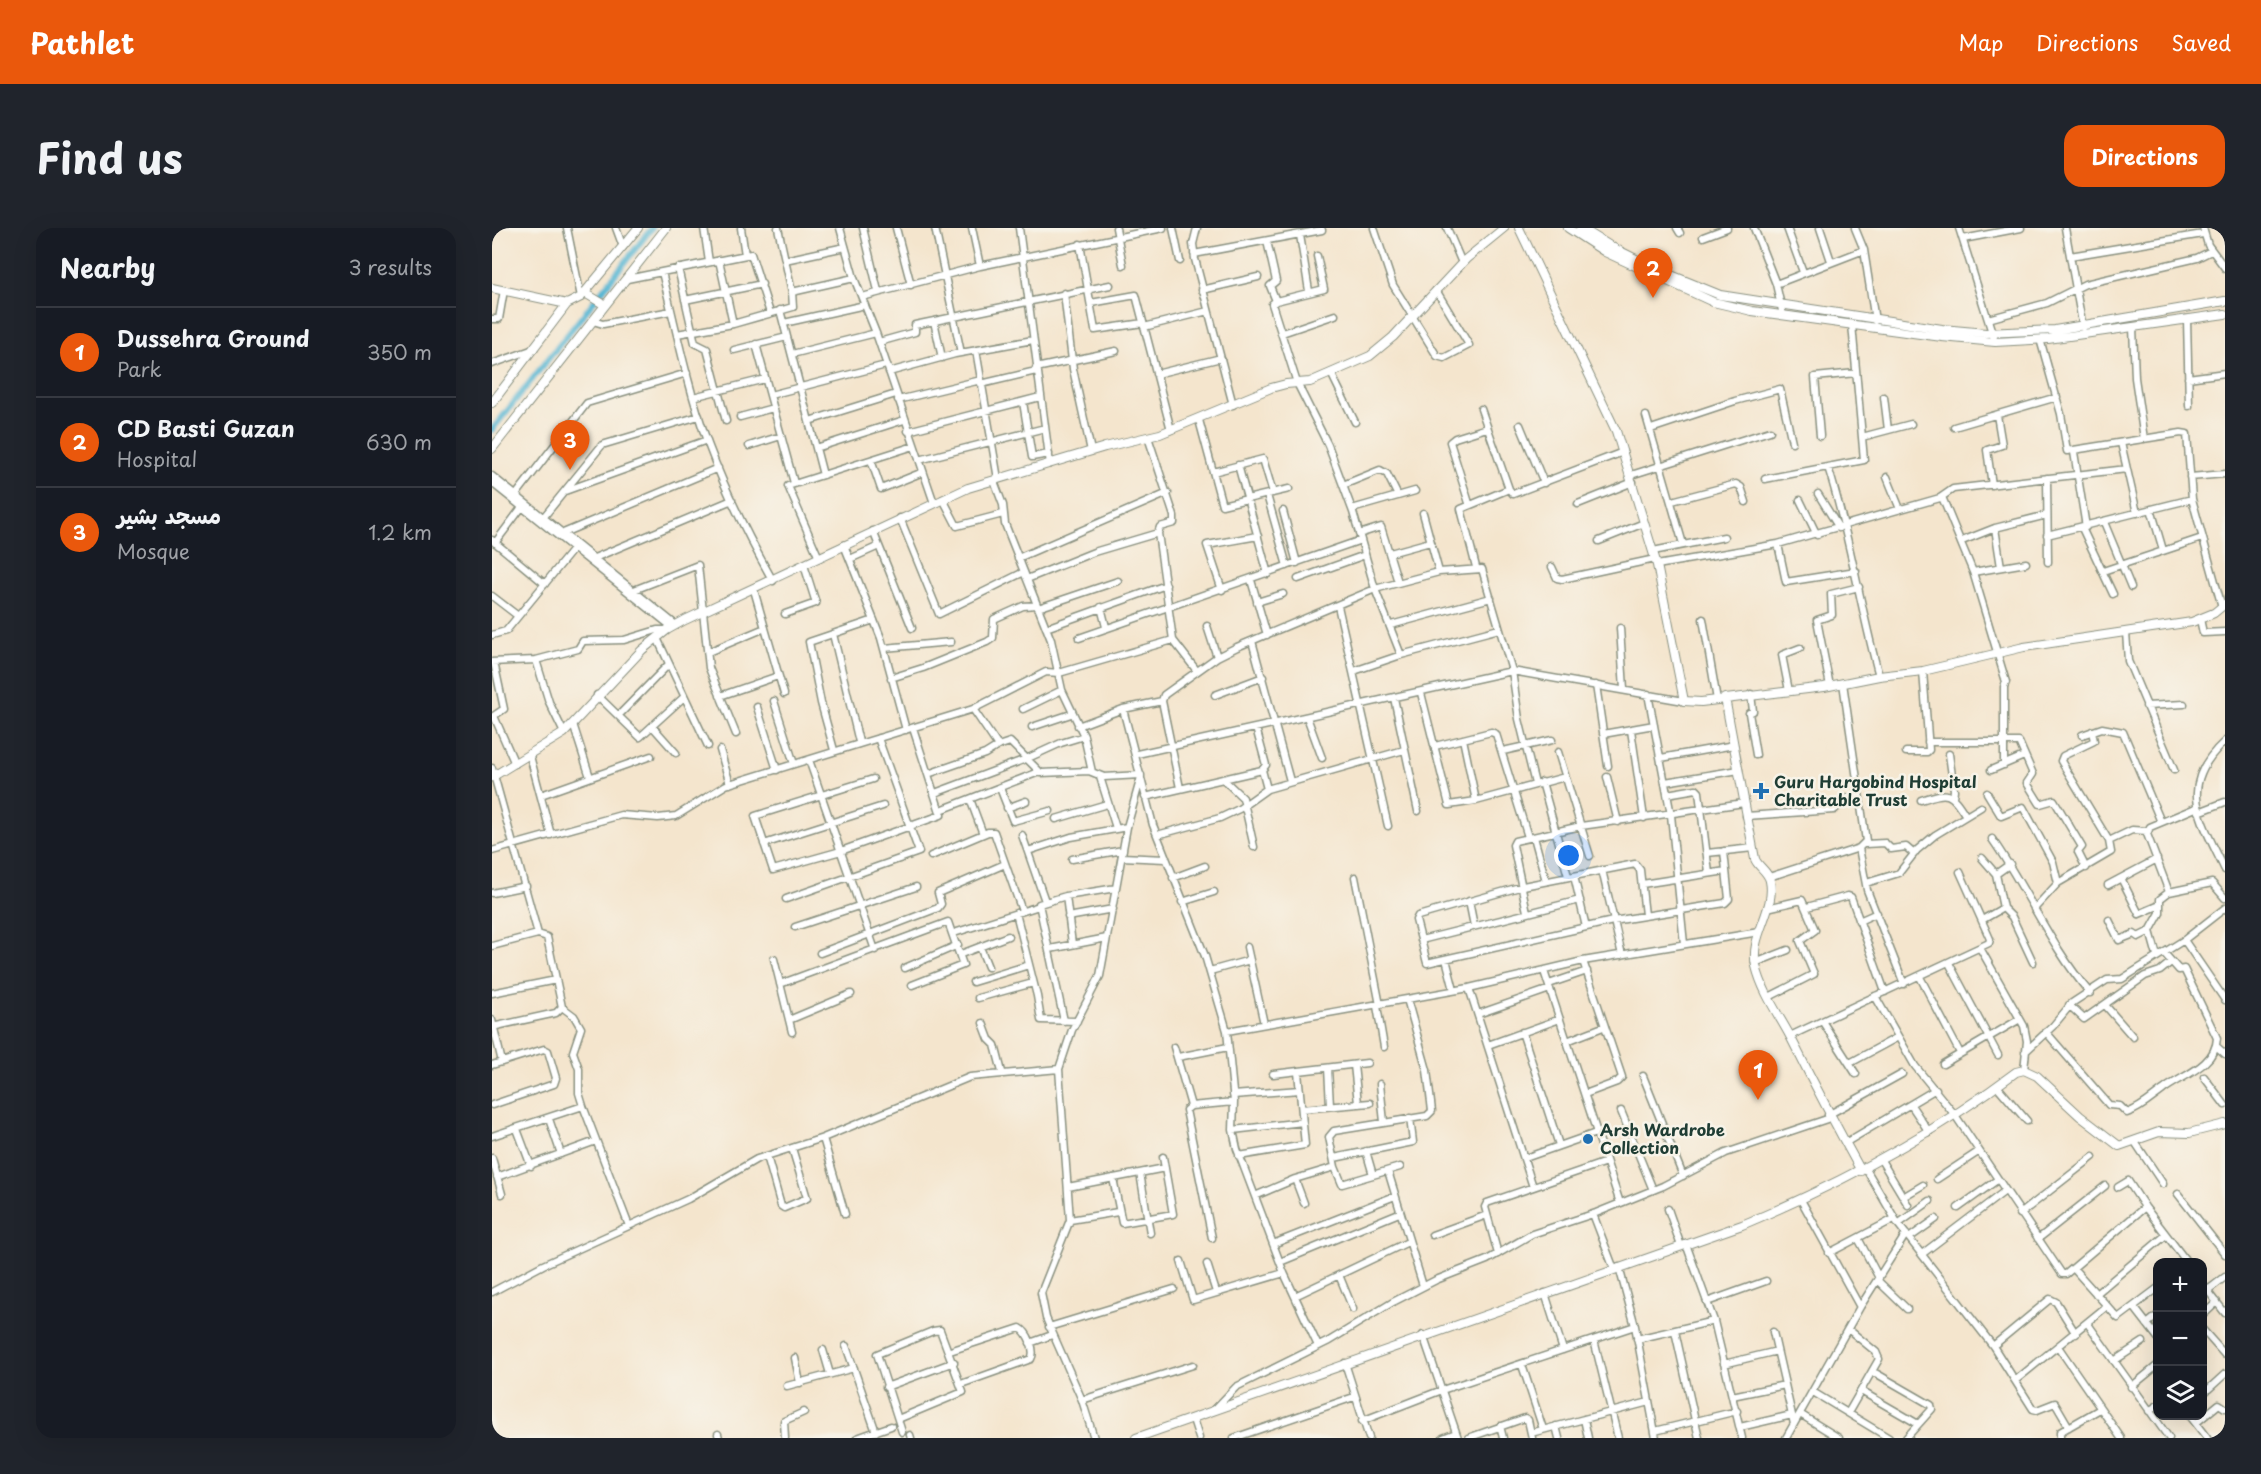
<!DOCTYPE html>
<meta charset="utf-8">
<style>
:root{--surface:#171b24;--page:#20242c;--text:#f1f3f6;--muted:#9ea1a6;--line:#363941;--accent:#ea580c}
body{margin:0;font-family:"Playpen Sans","Playpen Sans Arabic",sans-serif;background:var(--page);color:var(--text)}
.controls{position:absolute;right:18px;bottom:18px;display:grid;overflow:hidden;border-radius:12px;box-shadow:0 6px 24px #0002}
.controls button{width:54px;height:54px;display:grid;place-items:center;padding:0;border:0;border-bottom:2px solid var(--line);background:var(--surface);color:var(--text);font:30px sans-serif}
.you{position:absolute;left:1077px;top:628px;width:21px;height:21px;margin:-15px;border:4px solid #fff;border-radius:50%;background:#1a73e8;box-shadow:0 0 0 9px #1a73e833}
.badge{display:grid;place-items:center;width:39px;height:39px;border-radius:50%;background:var(--accent);color:#fff;font-size:20px;font-weight:700}
.pin{position:absolute;translate:-50% -50px;filter:drop-shadow(0 2px 3px #0008)}
.pin::after{content:'';position:absolute;top:32px;width:21px;height:18px;background:inherit;clip-path:polygon(0 0,100% 0,50% 100%)}
.list{margin:0;padding:0;list-style:none}
h2{display:flex;justify-content:space-between;align-items:center;height:78px;margin:0;padding:0 24px;font-size:26px}
h2 small{font-size:20px;font-weight:400;color:var(--muted)}
.list li{display:grid;grid-template-columns:39px 1fr auto;gap:18px;align-items:center;box-sizing:border-box;height:90px;padding:0 24px;border-top:2px solid var(--line)}
.list b{display:block;font-size:22px;white-space:nowrap}
.list p{margin:0;font-size:20px;white-space:nowrap;color:var(--muted)}
.list em{font-size:20px;font-style:normal;color:var(--muted)}
.icon{flex:none;width:33px;height:33px;fill:none;stroke:currentColor;stroke-width:2;stroke-linecap:round;stroke-linejoin:round}
.map{position:relative;flex:none;width:1733px;height:1210px;overflow:hidden;border-radius:18px}
header{display:flex;align-items:center;gap:36px;box-sizing:border-box;height:84px;padding:0 30px;background:var(--accent);color:#fff}
header strong{font-size:28px}
nav{display:flex;gap:33px;margin-inline-start:auto;font-size:21px}
.intro{display:flex;align-items:center;justify-content:space-between;box-sizing:border-box;height:144px;padding:0 36px}
h1{margin:0;font-size:42px}
.button{padding:15px 27px;border-radius:18px;background:var(--accent);color:#fff;font-size:21px;font-weight:700}
main{display:flex;gap:36px;padding:0 36px}
aside{flex:1;background:var(--surface);border-radius:18px;box-shadow:0 6px 24px #0002}
.map>svg:first-child{display:block}
.lines{fill:none;stroke-linecap:round;stroke-linejoin:round}
.canal{stroke:#55b6d3;stroke-width:6}
.minor-casing{stroke:#8a9180;stroke-width:9}
.tertiary-casing{stroke:#8a9180;stroke-width:10}
.minor{stroke:#fff;stroke-width:6}
.tertiary{stroke:#fff;stroke-width:8}
.poi-dot{fill:#1f6fb2;stroke:#f7f3e8;stroke-width:2}
.labels{text-anchor:middle;stroke-width:5;stroke-linejoin:round;paint-order:stroke}
.poi-label{font-size:16px;font-weight:bold;fill:#1f3d34;stroke:#f7f3e8;text-anchor:start}
</style>
<header>
<strong>Pathlet</strong>
<nav><a>Map</a><a>Directions</a><a>Saved</a></nav>
</header>
<div class="intro"><h1>Find us</h1><a class="button">Directions</a></div>
<main>
<aside>
<h2>Nearby<small>3 results</small></h2>
<ul class="list">
<li><span class="badge">1</span><div><b>Dussehra Ground</b><p>Park</p></div><em>350 m</em></li>
<li><span class="badge">2</span><div><b>CD Basti Guzan</b><p>Hospital</p></div><em>630 m</em></li>
<li><span class="badge">3</span><div><b>مسجد بشیر</b><p>Mosque</p></div><em>1.2 km</em></li>
</ul>
</aside>
<div class="map">
<svg width="1733" height="1210" viewBox="0 0 1733 1210">
<rect width="100%" height="100%" fill="#f7f3e8"/>
<filter id="ink" filterUnits="userSpaceOnUse"><feTurbulence type="fractalNoise" baseFrequency=".0167" numOctaves="2"/><feDisplacementMap in="SourceGraphic" scale="12" xChannelSelector="R" yChannelSelector="G"/><feConvolveMatrix kernelMatrix="1 2 1 2 8 2 1 2 1" color-interpolation-filters="sRGB"/></filter>
<filter id="wash" filterUnits="userSpaceOnUse"><feTurbulence type="fractalNoise" baseFrequency=".008" numOctaves="4" result="noise"/><feDisplacementMap in="SourceGraphic" scale="24" xChannelSelector="R" yChannelSelector="G"/><feGaussianBlur stdDeviation="1.35" result="paint"/><feColorMatrix in="noise" values="0 0 0 0 0 0 0 0 0 0 0 0 0 0 0 0 0 1.4 0 .05"/><feComposite in="paint" operator="in"/></filter>
<g filter="url(#wash)">
<rect width="100%" height="100%" fill="#f4e5cd"/>
<g class="lines">
<path class="canal" d="M0,202l160,-202"/>
</g>
</g>
<g filter="url(#ink)">
<g class="lines">
<defs>
<path id="minor" d="M75,0l14,69
M124,0l7,19
M212,0l5,34
M249,0l4,27
M286,0l14,64 62,-14
M348,0l14,50 22,55 58,170
M371,0l15,63
M404,0l15,57
M443,0l26,125
M480,0l8,38
M527,0l31,236
M624,0l7,37
M681,0l7,33
M705,0l-4,16 2,15 38,146
M882,0l19,57 44,71 7,2 25,-13 -33,-55
M955,0l15,35
M1185,0l3,5
M1262,0l22,56 7,31
M1295,0l16,44
M1328,0l11,33
M1363,0l9,22 11,71
M1467,0l36,114
M1573,0l18,100
M1711,0l5,17 17,23
M808,7l9,56
M1211,9l24,-9
M1471,11l58,-11
M775,13l9,40 -6,5 6,15 -4,3 25,79 31,62 25,67 22,77 26,66 98,-26
M588,16l15,86 48,-7
M702,26l128,-24
M1578,28l133,-22
M227,32l14,64
M293,32l60,-13
M186,40l17,75 12,6 19,72
M170,44c14,57 26,117 46,172 18,48 40,93 65,137
M135,51l124,-25 19,59
M1284,56l88,-34
M710,62l56,-13
M572,65l9,76 18,82
M370,69l118,-31 183,-38
M193,72l77,-16
M784,73l48,-12 -7,-33
M599,75l45,-8 35,135
M288,82l43,165
M0,91h7l5,-29
M1496,91l59,-16 38,-19 112,-26 14,-7
M1695,91l2,87
M101,93l10,3 68,-13
M442,93l8,37
M292,95l81,-18
M652,99l64,-16
M1641,99l2,51 9,61
M790,105l53,-18
M185,106l56,-10 60,-17 -1,-15
M1548,111l21,75 6,37 114,-18 6,1 5,65 30,108
M387,114l36,-10v-7l195,-40
M264,116l38,139
M242,122l53,-13
M484,122l22,129
M300,126l84,-21
M0,136l42,-15
M544,140l80,-17
M397,144l66,-18 78,-14
M664,146l65,-16
M840,147l23,47
M1696,150l37,-5
M489,156l55,-13
M278,167l116,-30
M201,169l72,-18
M1392,169l4,33
M406,172l83,-20
M531,174l9,55 17,-3
M1154,188l37,128
M248,189l33,-9
M707,192l23,85 67,-16
M317,193l87,-27
M1028,197l24,58
M1462,199l103,-30
M1159,201l84,-28 45,-12 12,53
M416,203l132,-34
M1328,208l-5,-59 41,-4
M656,209l26,79v7l-14,4 -2,6
M1370,209l49,-13
M1629,215l16,70
M257,218l32,-10
M324,220l88,-28
M1582,224l12,75
M379,232l10,29 42,-17
M427,232l126,-32
M746,237l30,109
M1336,239c22,69 32,140 51,209
M721,244l50,-13 10,34
M1139,247l139,-44
M0,248l184,149
M1395,249l13,32
M1698,249l35,-3
M1555,250l1,84
M1273,251l99,-19 -12,-136
M502,253l9,24 2,19 46,116 11,50 22,46 8,36
M0,255l180,144
M851,257l37,-15 7,4 11,22
M1500,257l-5,-35 15,-5 -5,-30
M1017,261l4,5 110,-42
M73,263l142,-51
M1326,266l21,34
M24,267l71,-92 100,-30
M775,267l20,71
M1450,269l31,75 33,110 -2,5v78
M451,271l14,27 46,-12
M1308,272l17,35
M1180,273l64,-17 5,3 5,15
M977,275l-19,-61 5,-4 32,-10
M1086,276l55,-22
M860,281l63,-18
M1659,281l12,41
M791,283l14,52
M931,285l16,59
M408,290l39,96 85,-42
M50,291l60,-74 97,-29
M1612,294l27,65
M1503,300l6,39
M1590,300l31,66
M381,303l39,97
M69,306l157,-66
M867,306l22,-7 17,55
M1555,307l145,-36
M0,312l53,44
M1107,313l45,-18
M1470,313l33,-13 52,-13
M3,315l27,-36
M1286,316l8,38 70,-11
M352,317l37,93 25,92
M1161,323l71,-14
M898,325l40,-11
M327,330l-31,-72 126,-40
M526,330l150,-65
M100,331l140,-59
M358,331l29,-13
M1165,337l121,-21 162,-46 13,-9 174,-20
M984,339l-15,-58 48,-20 -28,-80
M1060,339l5,11 5,1 93,-20
M1611,343l99,-33
M1481,344l53,-9
M535,351l67,-27 64,-19 15,107
M806,351l67,-24
M759,352l16,55
M142,362l64,-25 11,103 27,66
M262,362l30,104
M730,362l-15,-45 51,-9
M0,368l26,20
M765,374l26,-8
M846,378l50,220
M609,379l5,20
M546,380l80,-27
M293,386l31,-11 -12,-38
M1211,391l14,81
M1708,391l3,14 22,-1
M899,397l100,-27
M715,398l10,31
M554,400l120,-43
M1128,400l4,61
M1634,404l2,29 46,109
M341,406l26,108
M0,407l14,-4 69,-84
M165,410l51,108
M587,410l282,-98
M760,413l38,140
M392,420l67,-6
M216,424l57,-24
M44,432l13,42 15,31
M0,434l44,-2 42,-11 5,-8 41,-1 33,-10h10
M862,443l47,-16
M399,450l32,-10 64,-26 6,-4 1,-19 29,-13 14,-1
M1351,455l23,158 -7,7
M1104,457l12,81
M1338,458l-13,-66 15,-5 -1,-21 28,-7
M1297,463l-7,-36 18,-7
M929,465l28,112 27,-4 89,-24
M1156,466l23,121 13,129
M1259,466l2,17 -4,2 7,42
M105,467l43,42 44,-40
M723,467l48,-18
M228,468l58,-20
M902,470l24,113
M282,473l20,63
M1654,478l38,-2
M265,479l20,63
M481,481l73,-37 13,1 114,-33 24,31
M531,481l39,-19
M631,481l30,116 52,131 22,75 7,71 -1,28 4,19 47,124 34,73
M127,487l49,-50
M2,488l21,48
M0,489l12,-8 -10,-47
M815,489l15,41
M81,496l17,53
M586,498l45,-17 39,-8
M161,499l23,26
M540,499l39,-13
M1139,502l13,88
M1600,503l2,10 -31,15 -2,5 48,80 23,-11 15,1
M1111,506l51,-9
M1590,507l20,-7 21,4 38,90
M971,511l13,62
M1733,513c-49,45 -24,78 0,129
M1436,514h91l14,32 -6,9 13,21 14,-4 28,47 -4,5 8,16
M943,518l56,-14 5,2 32,103
M228,522l10,34
M342,522l-13,-47 -12,-61 65,-22
M1011,523l49,-11
M1066,524l32,104
M1414,524h21l2,-2 -6,-79
M645,526l375,-83 7,48 16,65
M1457,526l5,36 -1,7
M38,528l21,79
M1169,530l73,-13
M317,532l66,190
M0,540l46,166
M770,542l5,19
M1499,542l33,-14
M436,546l57,-20 13,-8
M608,549l16,51
M1115,549l11,45
M381,551l-118,37 18,54 68,-19 100,-36 -28,-87
M731,551l20,19 11,49
M1050,554l26,94
M1173,554l74,-12
M508,560l13,33 37,-10
M688,560l-18,-87 2,-6 53,-38 20,-10 138,-58 64,-17 43,-3 30,102 172,30
M443,565l91,-34 35,-16 23,-7
M1495,565l14,23 22,-9 30,55 5,21
M1175,566l29,-5 3,3 10,81
M49,567l110,-39
M653,569l117,-27 4,-5 -10,-37
M478,571l13,35
M1429,572c28,-9 29,-9 45,16
M1706,579l-48,20 -3,7 22,58 43,-9 13,15
M515,580l19,-7
M449,582l98,-38
M1707,584l26,-10
M1254,588l88,-6 14,-12 11,-3
M564,591l51,-15
M530,607l23,66
M665,607l63,-17 19,-9 28,-20 137,-39
M1042,609l12,44
M1500,611c35,50 58,107 98,154
M272,616l119,-38
M1373,616l20,-1 6,6 15,-2 8,7
M0,623l129,-36 37,3 18,-2 50,-31 247,-76 25,37 12,-4 31,31 48,-2 15,6 37,-2
M536,623l43,-14 56,-10
M1215,625l46,-5
M439,628l57,-24h6l28,79
M630,629l43,2
M1490,630l14,16 7,34 -21,12
M580,631l51,-9
M1110,642l20,85
M1504,646l14,-10
M1082,648l12,51
M863,649l25,128
M1277,649l90,-29 8,42 37,94
M681,650l32,-12
M1629,650l18,36 21,-9
M1374,655l33,-10 18,-23 18,-15 46,-28
M1150,656l84,-13
M1616,657l49,-26
M0,665l34,-7
M574,668l6,48
M294,671l133,-47 -41,-114
M977,673l5,25
M690,674l32,-10
M1315,679l41,-11 3,1 34,95
M1275,680l35,-8 13,30 -15,11 14,33 -45,23
M1511,680l9,9 21,45
M1542,681l24,-26 53,-31 -2,-11
M1035,684l-14,-67 2,-4 66,-15 163,-23
M524,685l21,83 4,24 36,1
M1153,687l-5,-45 -5,-6 -112,22 -105,30 -2,4 11,43 186,-42 112,-18 4,-4 -5,-48
M576,689l45,-8
M1617,692l10,20 15,-6 4,3 12,-6
M1367,693l18,-8
M303,699l121,-40
M462,705l85,-27
M929,712l159,-40
M1692,712l41,60
M0,718l46,-12 9,3 15,70 12,9 7,12 -8,24 6,17v24l4,13 -91,30
M488,719l8,20
M755,719l17,77
M1488,720l44,78 3,15 -3,29
M558,721l57,-11
M328,725l118,-45 3,-4 -3,-11 67,-29
M469,726l47,-18
M1665,728l-7,-25 10,-18v-14l9,-7
M282,731l18,73
M954,731l8,31
M1091,733l39,116 -5,5 -32,12
M1263,735l33,-13
M1457,735l49,92
M413,740l53,-23
M718,743l40,-11
M1052,743l76,232
M1428,749l40,76
M481,754l56,-17
M288,756l168,-62 15,43 -51,20
M1057,756l38,-13
M977,760l64,199
M0,765l64,-13
M1383,768l40,70 40,49 107,159h4l79,-67
M486,770l55,-15
M1577,777l15,14 61,-43 15,-5 11,-9
M1613,777l28,32
M885,778l7,41
M986,786l72,-25
M0,792l10,42
M297,792l62,-26
M572,793l-25,-117 27,-8 50,-8
M1330,793l34,53
M491,795l6,16 6,6 7,27
M0,799l64,-14 6,-6
M735,803l242,-43 114,-27 176,-29
M1030,804l37,113
M1554,804l63,73 11,1 7,7c13,-4 25,-15 36,-23 18,-14 53,-24 54,-52l-33,-69 -5,1 -15,-17
M1298,808l199,-93 1,-4 -30,-67
M1075,813l36,-14
M996,817l72,-26
M1724,818l9,8
M682,819l17,59
M1533,824l28,-26 19,-23 35,-23 15,-1 62,-39 41,-32
M686,829l50,-10
M1358,835l48,-26
M1451,836l77,-45
M0,837l52,-16 4,2 8,27 -2,6 -62,21
M862,837l4,38
M836,840l2,38
M781,846l94,-11
M1151,848l40,100
M1712,849l21,28
M888,856l4,38
M1505,858l30,35
M741,867l67,-5
M1419,877l18,27
M91,878l46,120
M810,881l68,-6
M1129,883l32,79
M1336,887l74,-41
M57,891l12,35
M25,901l14,37
M741,902l70,-8
M331,910l22,76
M1643,914l28,42
M1353,915l91,-54
M874,923l7,24
M275,928l14,50 3,2 23,-10 -15,-50
M747,928l66,-11 -7,-73
M0,930l10,36
M842,930l79,-16 -3,-24
M1033,930l71,-25
M1389,932l27,45
M843,939l-6,-30 5,-6 93,-15 5,-5 -5,-41 -20,-71
M1374,941l32,55 95,122 40,63 4,1 18,-7 14,24
M896,943l35,115
M648,945l10,60
M5,949l99,-36
M621,950l9,45 51,-9 -10,-57
M803,951l9,24
M1445,951l41,-27
M576,959l97,-19
M1626,959l10,-6 17,26 42,55
M1686,966l47,60
M763,968l40,-17 40,-12 7,17 58,-17
M1411,969l20,-12
M1309,972l59,107
M1466,980l39,-28
M1176,981l13,37
M1101,986l21,55
M1528,986l73,-57
M578,992l48,-8
M1406,996l32,-23
M940,1007l55,-20
M720,1010l-26,-128 5,-4 43,-4
M1366,1010l21,40
M1417,1010l27,-19
M1546,1011l67,-53
M781,1016l122,-48
M1194,1016l28,77 28,117
M1337,1025l65,-34
M1006,1026l-13,-47 2,-4 119,-41
M1430,1026l83,-63
M689,1033l12,39 91,-27
M788,1034l119,-49
M715,1036l9,28
M1127,1039l16,59 21,112
M1581,1040l45,50 40,-30
M847,1047l14,34
M1385,1052l30,29
M1710,1055l23,30
M1716,1062l17,-13
M0,1064l51,-27 145,-66 69,-40 66,-21 147,-61 89,-8
M1053,1065l18,57
M1604,1066l70,-59
M803,1068l113,-54
M1215,1074l59,-21
M1642,1079l24,31
M1710,1088l15,-14
M1596,1096l81,114
M1655,1096l11,-9
M557,1099l125,-38
M1710,1101l23,26
M1183,1103l24,107
M1281,1104l21,92
M931,1107l35,103
M1145,1111l77,-18
M1102,1112l24,98
M538,1115l22,-8
M354,1118l30,86
M1501,1118l57,-47 6,3 20,32
M1567,1120l62,90
M331,1122l7,24
M458,1123l70,-23c8,4 16,23 11,31l-70,25
M303,1130l5,25
M1622,1133l29,-19
M853,1135l24,75
M1232,1136l53,-13
M1030,1137l21,64
M1380,1143l59,34 1,4 -26,29
M1524,1152l91,-74
M295,1158l67,-18
M394,1159l68,-25
M1639,1159l27,-22
M1369,1163l57,33
M1321,1164l76,46
M1710,1167l23,-21
M1240,1168l53,-11
M590,1172l111,-35
M721,1183l23,-24 93,-46 64,-39 43,-22 51,-20 45,-26 64,-21 67,-27 63,-33 104,-35
M1657,1183l9,-6
M1356,1185l31,-54 -3,-7 -28,-23
M1308,1186l39,24
M1698,1188l17,22
M406,1191l65,-27 -23,-62 -7,1 -56,23 25,78
M701,1191l6,19
M1092,1191l4,19
M870,1193l80,-31 193,-64
M1704,1195l23,-19 6,4
M1008,1198l3,12
M1064,1198l3,12
M1248,1199l52,-12
M1163,1203l82,-20
M1039,1205l118,-31
M226,1206l1,4
M418,1207l1,3
M293,1210l-1,-17 20,-9
M365,1210l34,-12
M602,1210l-12,-38 -36,-82 -5,-25 29,-73 -11,-151 13,-39 28,-54 27,-149 14,-50
M742,1210l120,-41
M951,1210l13,-5
M976,1210l57,-20 3,2 4,18
M1294,1210l74,-131 46,-73
M1568,1210v-6l40,-23"/>
<path id="tertiary" d="M1027,0l97,203 41,134 27,136 17,1 123,-15 55,-11 44,-5 101,-24 168,-25 22,-9 11,-9
M1076,0l37,24 108,50 39,9 190,26 53,5 53,-3 177,-25
M1089,0l29,18 46,23 64,26 222,34 44,4 69,-3 170,-29
M0,60l75,16 14,-7 57,-69
M93,65l20,12
M0,175l75,-99
M0,221l174,-221
M1233,470l30,161c3,8 13,12 15,22 6,29 -21,55 -14,85 6,25 22,48 34,70 23,46 46,90 71,135
M0,549l72,-44 78,-83 25,-20 18,-10 283,-132 137,-41 55,-13 111,-46 15,-4 24,-2 60,-26 23,-19 73,-78 38,-31
M644,1210l606,-213c98,-41 189,-89 274,-153l8,-2 13,6 43,40 39,30 40,-14 30,1 36,-9"/>
</defs>
<use href="#minor" class="minor-casing"/>
<use href="#tertiary" class="tertiary-casing"/>
<use href="#minor" class="minor"/>
<use href="#tertiary" class="tertiary"/>
</g>
</g>
<g class="poi-dot">
<path d="M1266 554h6v6h6v6h-6v6h-6v-6h-6v-6h6z"/>
<circle cx="1096" cy="911" r="6"/>
</g>
<g class="labels">
<g class="poi-label">
<text x="1282" y="560">Guru Hargobind Hospital<tspan x="1282" dy="18">Charitable Trust</tspan></text>
<text x="1108" y="908">Arsh Wardrobe<tspan x="1108" dy="18">Collection</tspan></text>
</g>
</g>
</svg>
<div class="controls">
<button>+</button>
<button>−</button>
<button><svg class="icon" aria-label="layers" viewBox="0 0 24 24"><path d="M12 4l9 5-9 5-9-5zM3 14l9 5 9-5"/></svg></button>
</div>
<div class="you"></div>
<div class="pin badge" style="left:1266px;top:872px">1</div>
<div class="pin badge" style="left:1161px;top:70px">2</div>
<div class="pin badge" style="left:78px;top:242px">3</div>
</div>
</main>
